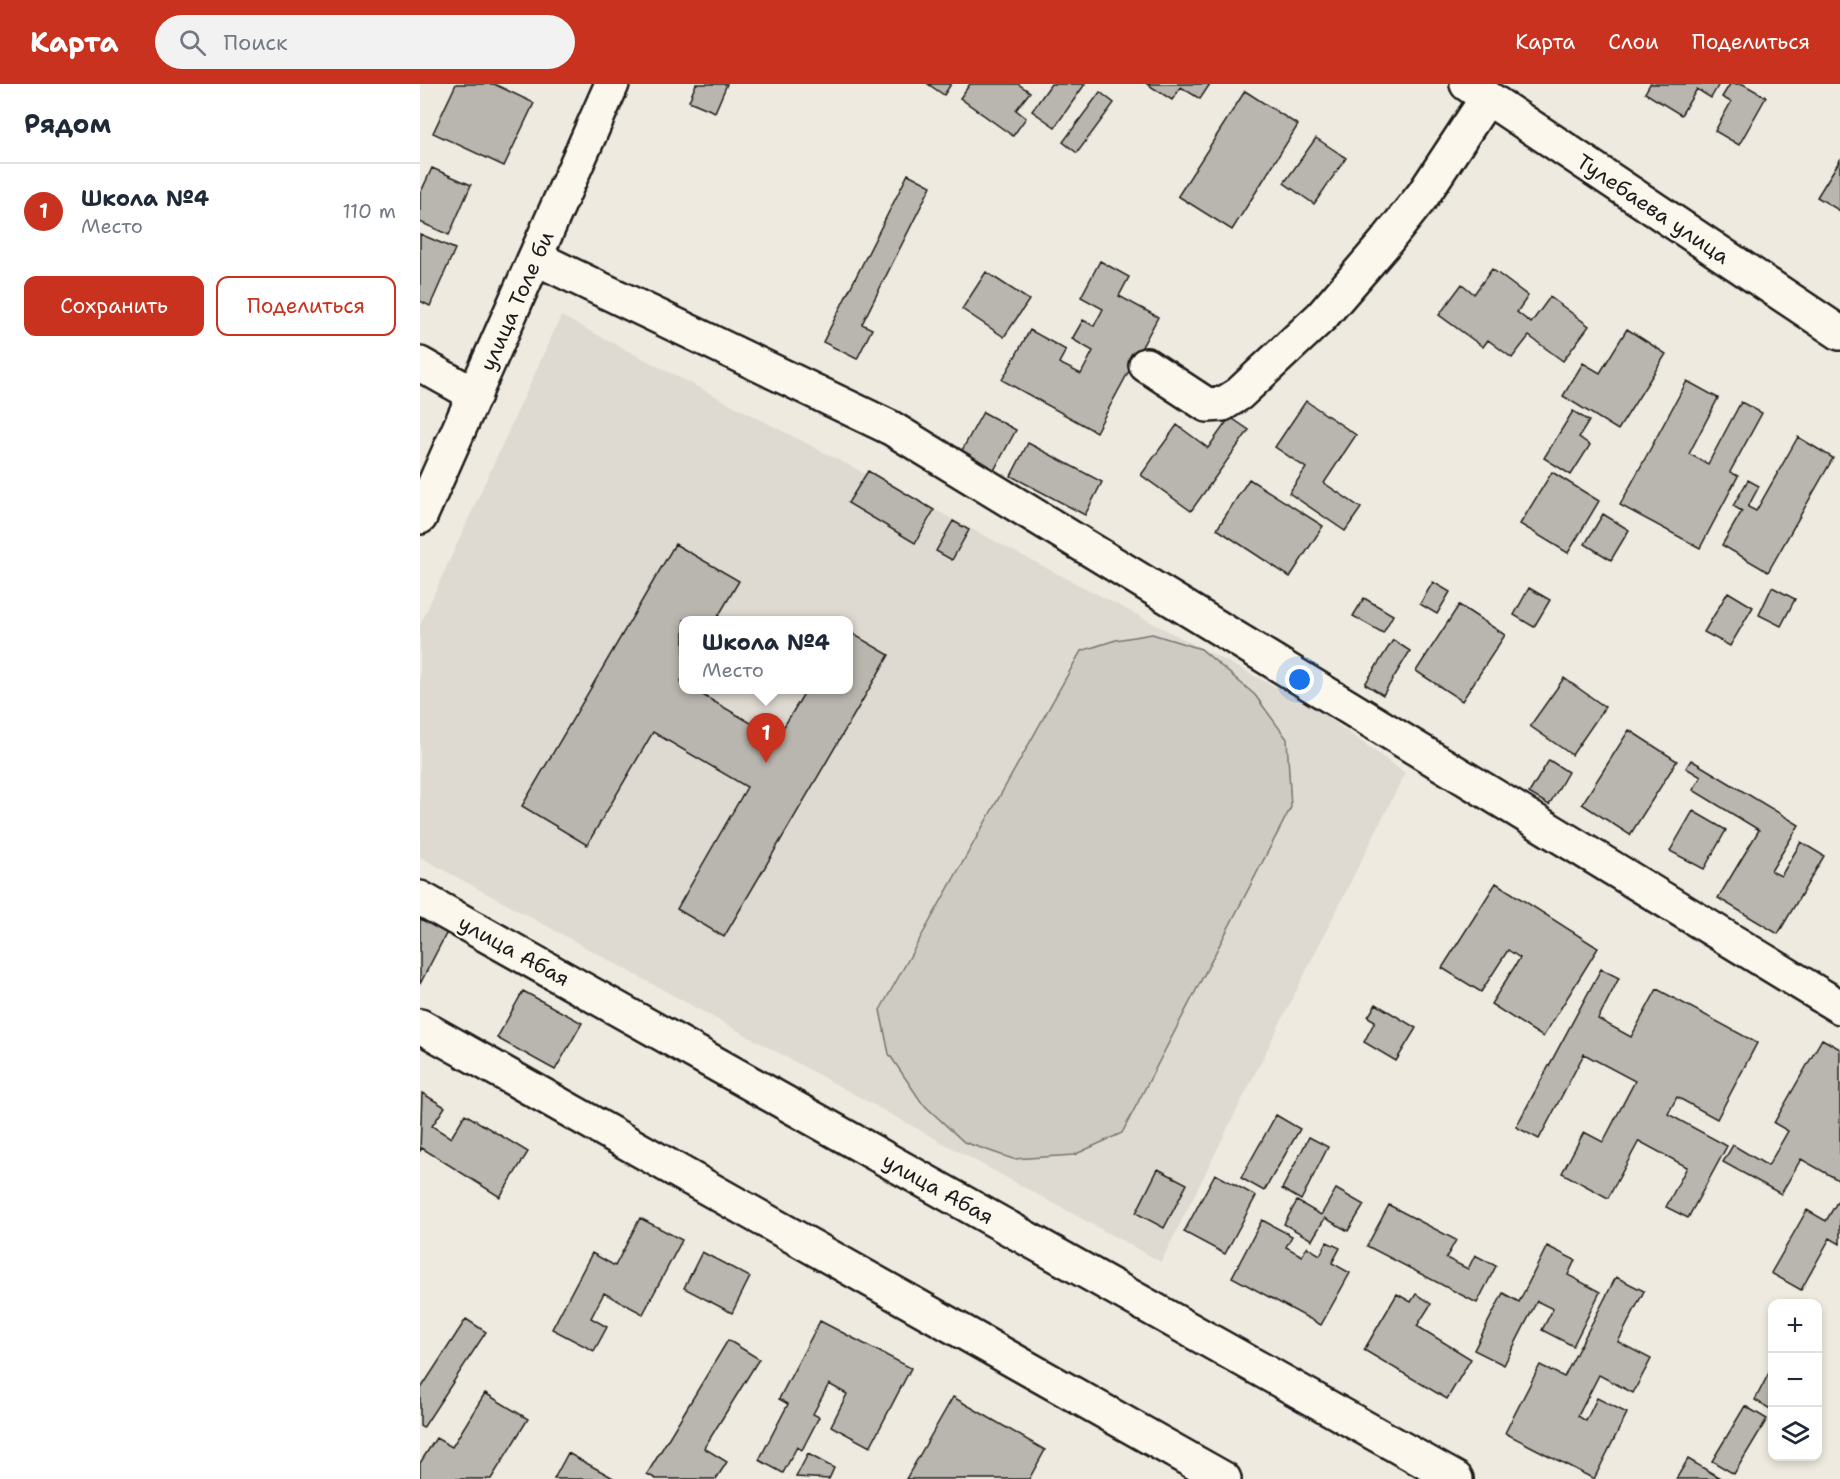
<!DOCTYPE html>
<html lang="ru">
<meta charset="utf-8">
<style>
:root{--surface:#fff;--page:#f2f2f3;--text:#1f2937;--muted:#747a83;--line:#e0e1e3;--accent:#c8321e}
body{margin:0;font-family:"Shantell Sans",sans-serif;background:var(--page);color:var(--text)}
.controls{position:absolute;right:18px;bottom:18px;display:grid;overflow:hidden;border-radius:12px;box-shadow:0 3px 9px #0003}
.controls button{width:54px;height:54px;display:grid;place-items:center;padding:0;border:0;border-bottom:2px solid var(--line);background:var(--surface);color:var(--text);font:30px sans-serif}
.you{position:absolute;left:880px;top:596px;width:21px;height:21px;margin:-15px;border:4px solid #fff;border-radius:50%;background:#1a73e8;box-shadow:0 0 0 9px #1a73e833}
.badge{display:grid;place-items:center;width:39px;height:39px;border-radius:50%;background:var(--accent);color:#fff;font-size:20px;font-weight:700}
.pin{position:absolute;translate:-50% -50px;filter:drop-shadow(0 2px 3px #0008)}
.pin::after{content:'';position:absolute;top:32px;width:21px;height:18px;background:inherit;clip-path:polygon(0 0,100% 0,50% 100%)}
.popup{position:absolute;left:259px;top:532px;width:174px;height:78px;box-sizing:border-box;display:grid;place-content:center;border-radius:12px;background:var(--surface);filter:drop-shadow(0 2px 4px #0005);font-size:20px;white-space:nowrap;color:var(--muted)}
.popup b{font-size:22px;color:var(--text)}
.popup::after{content:'';position:absolute;left:50%;top:100%;margin-left:-12px;border:12px solid transparent;border-top-color:var(--surface)}
.list{margin:0;padding:0;list-style:none}
h2{display:flex;justify-content:space-between;align-items:center;height:78px;margin:0;padding:0 24px;font-size:26px}
h2 small{font-size:20px;font-weight:400;color:var(--muted)}
.list li{display:grid;grid-template-columns:39px 1fr auto;gap:18px;align-items:center;box-sizing:border-box;height:96px;padding:0 24px;border-top:2px solid var(--line)}
.list b{display:block;font-size:22px;white-space:nowrap}
.list p{margin:0;font-size:20px;white-space:nowrap;color:var(--muted)}
.list em{font-size:20px;font-style:normal;color:var(--muted)}
.actions{display:flex;gap:12px;padding:18px 24px}
.actions a{flex:1;padding:14px 0;border:2px solid var(--accent);border-radius:12px;text-align:center;font-size:21px;color:var(--accent)}
.actions .main{background:var(--accent);color:#fff}
.icon{flex:none;width:33px;height:33px;fill:none;stroke:currentColor;stroke-width:2;stroke-linecap:round;stroke-linejoin:round}
.map{position:relative;flex:none;width:1420px;height:1395px;overflow:hidden}
header{display:flex;align-items:center;gap:36px;box-sizing:border-box;height:84px;padding:0 30px;background:var(--accent);color:#fff}
header strong{font-size:28px}
nav{display:flex;gap:33px;margin-inline-start:auto;font-size:21px}
.search{width:420px;height:54px;background:var(--page);display:flex;align-items:center;gap:15px;box-sizing:border-box;padding:0 21px;border-radius:33px;color:var(--muted);font-size:22px}
main{display:flex}
aside{flex:1;background:var(--surface)}
.map>svg:first-child{display:block}
.built{fill:#dedad1;fill-rule:evenodd}
.green{fill:#ceccc2;stroke:#75746f;stroke-width:1.5}
.building{fill:#b9b6af;stroke:#1c1c1c;stroke-width:1.5}
.lines{fill:none;stroke-linecap:round;stroke-linejoin:round}
.minor-casing{stroke:#1c1c1c;stroke-width:38}
.major-casing{stroke:#1c1c1c;stroke-width:38}
.minor{stroke:#fbf7ec;stroke-width:33}
.major{stroke:#fbf7ec;stroke-width:33}
.labels{text-anchor:middle;stroke-width:4.5;stroke-linejoin:round;paint-order:stroke}
.street-label{font-size:21px;fill:#1c1c1c;stroke:#fbf7ec}
</style>
<header>
<strong>Карта</strong>
<div class="search"><svg class="icon" aria-label="search" viewBox="0 0 24 24"><circle cx="10" cy="10" r="6"/><path d="M15 15l6 6"/></svg>Поиск</div>
<nav><a>Карта</a><a>Слои</a><a>Поделиться</a></nav>
</header>
<main>
<aside>
<h2>Рядом<small></small></h2>
<ul class="list">
<li><span class="badge">1</span><div><b>Школа №4</b><p>Место</p></div><em>110 m</em></li>
</ul>
<div class="actions"><a class="main">Сохранить</a><a>Поделиться</a></div>
</aside>
<div class="map">
<svg width="1420" height="1395" viewBox="0 0 1420 1395">
<rect width="100%" height="100%" fill="#eeeadf"/>
<filter id="ink" filterUnits="userSpaceOnUse"><feTurbulence type="fractalNoise" baseFrequency=".0167" numOctaves="2"/><feDisplacementMap in="SourceGraphic" scale="12" xChannelSelector="R" yChannelSelector="G"/><feConvolveMatrix kernelMatrix="1 2 1 2 8 2 1 2 1" color-interpolation-filters="sRGB"/></filter>
<g filter="url(#ink)">
<path class="built" d="M141,232l748,388 96,69 -244,489 -741,-405v-232zM264,536h164v70h-164z"/>
<path class="green" d="M732,550l49,15 54,46 32,44 4,68 -169,326 -48,22 -61,4 -49,-17 -42,-39 -33,-49 -9,-44 201,-359 35,-11z"/>
<path class="building" d="M36,0h38l40,19 -30,63 -71,-33z
M276,0h31l-12,28 -26,-11z
M508,0h23l-7,11z
M550,0h48l12,8 -14,18 10,8 -13,18 -53,-38z
M631,0h34l-30,43 -23,-16z
M727,0h63l-10,15 -19,-12 -9,13z
M1230,0h69l-8,14 -14,-9 -16,26 -36,-22z
M1310,0h13l23,13 -27,48 -24,-14 16,-29 -9,-5z
M825,7l53,34 -66,105 -54,-34z
M680,8l14,11 -37,50 -14,-11z
M896,54l30,20 -32,46 -30,-21z
M1420,76v51l-23,-14z
M12,84l39,17 -22,50 -29,-13v-28z
M488,90l23,12 -69,138 10,5 -15,30 -34,-17z
M0,150l35,15 -25,57 -10,-5z
M680,177l29,16 -10,19 39,21 -62,115 -94,-52 28,-50 36,20 -7,13 22,11 12,-23 -21,-12 11,-19 11,6 9,-17 -22,-12z
M1072,185l36,27 -11,16 14,11 19,-26 39,29 -26,35 -34,-25 -17,22 -24,-18 -5,7 -44,-32 23,-31 12,10z
M566,188l43,28 -25,37 -42,-28z
M1207,245l39,25 -48,76 -55,-34 20,-33 17,10z
M1267,297l31,17 -29,56 19,10 33,-62 21,11 -32,59 8,4 -38,72 -80,-43z
M886,317l50,34 -32,48 37,25 -16,23 -56,-38 17,-25 -31,-21z
M1153,327l16,10 -10,16 11,8 -19,30 -27,-17z
M563,328l33,18 -23,42 -33,-18z
M810,333l19,13 -58,81 -50,-36 36,-50 31,23z
M1378,353l35,21 -65,114 -46,-27 20,-34 -9,-5 15,-26 11,6 -11,21 8,4z
M608,359l74,39 -17,33 -74,-39z
M448,387l66,39 -19,33 -67,-40z
M1132,388l47,29 -31,52 -48,-29z
M829,395l74,47 -33,51 -73,-48z
M1183,430l26,16 -18,30 -26,-16z
M533,437l16,9 -17,30 -16,-9z
M255,460l64,37 -23,39h-32v57l-3,4 3,9h10l83,48 29,-48h42v-59l41,24 -165,282 -47,-28 70,-122 -94,-55 -66,113 -65,-39z
M1013,498l17,10 -13,22 -17,-10z
M1352,503l23,12 -14,27 -22,-11z
M1109,504l21,12 -16,27 -20,-12z
M1308,508l25,15 -23,39 -26,-14z
M944,514l29,17 -10,18 -30,-17z
M1039,521l46,30 -43,66 -46,-30z
M973,556l17,11 -27,44 -18,-11z
M1144,594l41,29 -33,48 -42,-29z
M1209,646l48,31 -47,74 -48,-31z
M1129,676l19,12 -19,33 -20,-12z
M1271,676l108,65 -28,46 10,5 20,-34 23,14 -46,78 -60,-36 41,-68 -66,-40 8,-13 -15,-9z
M1273,727l33,19 -22,39 -34,-18z
M1076,799l102,65 -55,89 -52,-33 29,-46 -12,-8 -27,42 -39,-24z
M0,834l27,14 -27,52z
M1181,885l18,9 -21,41 33,18 26,-48 100,54 -40,76 -40,-22 -9,17 59,32 -39,72 -22,-11 21,-40 -48,-26 -31,57 -46,-25 22,-41 19,10 32,-61 -51,-27 -45,85 -23,-12z
M103,907l59,32 -27,47 -58,-32z
M956,920l40,24 -20,33 -32,-19 11,-21 -7,-4z
M1402,955l18,10v132l-39,-22 -20,35 -58,-32 10,-17 35,21 20,-35 -14,-8z
M2,1009l23,14 -13,19 19,12 14,-24 63,38 -28,45 -78,-49 -2,3z
M856,1031l24,14 -36,62 -23,-13z
M889,1053l19,10 -27,53 -19,-11z
M738,1085l29,15 -23,44 -28,-15z
M795,1090l41,22 -31,58 -41,-22z
M916,1105l28,16 -16,26 -23,-13 -13,22 -28,-16 13,-23 24,14z
M1420,1113v47l-10,-6 -29,52 -30,-17 36,-63 19,11z
M969,1121l67,35 -10,18 22,11 7,-14 21,11 -19,37 -110,-57z
M220,1134l42,22 -39,74 -39,-21 -13,25 16,9 -13,24 -42,-22 40,-76 23,13z
M842,1136l30,16 -6,11 16,9 5,-9 13,8 7,-13 13,6 -8,15 18,10 -29,52 -89,-48z
M1127,1162l28,14 -7,15 32,17 -27,54 -31,-16 11,-21 -16,-8 -33,64 -30,-15 29,-57 16,9z
M282,1168l48,25 -18,36 -48,-25z
M1196,1193l28,14 -26,51 33,17 -18,34 -34,-18 -21,41 8,5 11,-23 30,15 -33,66 -89,-46 35,-68 24,12z
M977,1210l14,8 5,-8 15,10 -14,22 54,33 -24,40 -83,-49z
M46,1235l20,13 -63,96 -3,-2v-36z
M400,1237l91,47 -41,79 -39,-21 16,-32 -18,-10 -16,30 6,3 -17,33 -5,-3 -14,26 -24,-13 29,-56 -9,-5z
M308,1256l31,19 -55,89 23,14 -11,17h-60l-9,-5z
M1352,1283v43l-17,-10z
M65,1309l43,26 -37,60h-71v-16l16,-25 16,9z
M533,1313l92,53 -16,29h-123z
M1325,1322l22,13 -33,55 -22,-13z
M148,1369l47,26h-61z
M388,1370l26,14 -5,11 -33,-2z
M1268,1375l32,19v1h-44z"/>
<g class="lines">
<defs>
<path id="minor" d="M1047,0l373,249
M116,174l355,170 949,579
M0,280l55,31
M726,281l61,40 16,-1 16,-10 83,-78 62,-72 39,-49 64,-97
M0,814l1036,581
M0,942l804,453"/>
<path id="major" d="M0,433l192,-433"/>
</defs>
<use href="#minor" class="minor-casing"/>
<use href="#major" class="major-casing"/>
<use href="#minor" class="minor"/>
<use href="#major" class="major"/>
</g>
</g>
<g class="labels">
<g class="street-label">
<text transform="translate(1233 125) rotate(34)" y="7">Тулебаева улица</text>
<text transform="translate(97 217) rotate(-66)" y="7">улица Толе би</text>
<text transform="translate(94 867) rotate(29)" y="7">улица Абая</text>
<text transform="translate(518 1105) rotate(29)" y="7">улица Абая</text>
</g>
</g>
</svg>
<div class="controls">
<button>+</button>
<button>−</button>
<button><svg class="icon" aria-label="layers" viewBox="0 0 24 24"><path d="M12 4l9 5-9 5-9-5zM3 14l9 5 9-5"/></svg></button>
</div>
<div class="you"></div>
<div class="pin badge" style="left:346px;top:679px">1</div>
<div class="popup"><b>Школа №4</b>Место</div>
</div>
</main>
